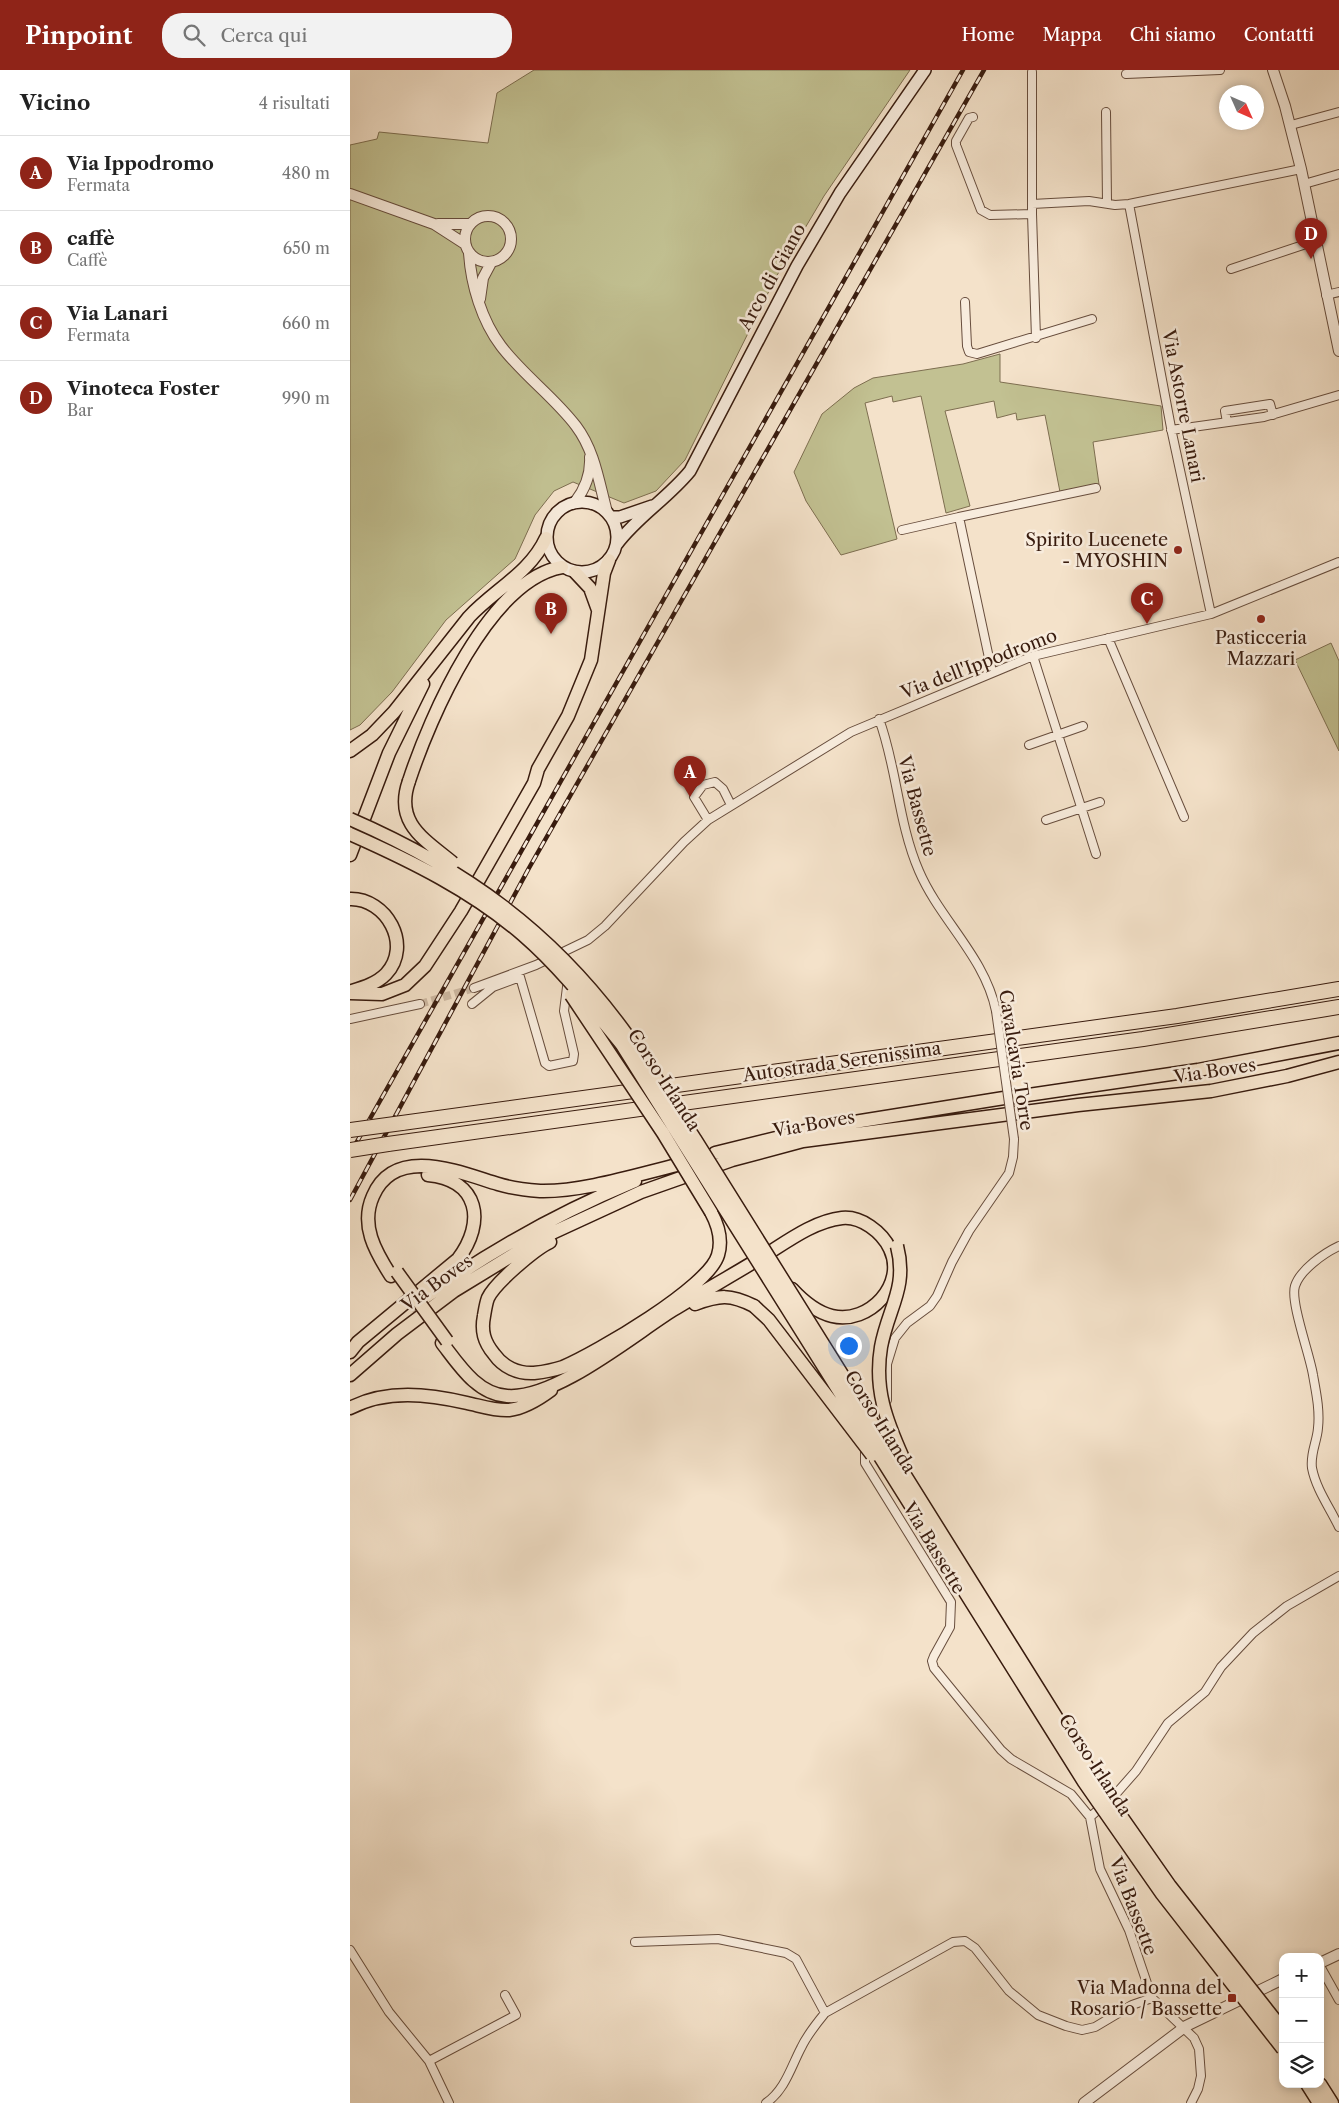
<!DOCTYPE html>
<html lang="it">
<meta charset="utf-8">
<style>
:root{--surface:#fff;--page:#f2f2f2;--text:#222;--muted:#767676;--line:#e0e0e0;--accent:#8f2418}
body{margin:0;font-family:"Libre Caslon Text",serif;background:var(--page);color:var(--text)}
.controls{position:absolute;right:15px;bottom:15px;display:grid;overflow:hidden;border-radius:10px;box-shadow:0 2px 8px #0003}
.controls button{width:45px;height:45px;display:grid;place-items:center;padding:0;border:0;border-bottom:1px solid var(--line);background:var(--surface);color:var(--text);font:25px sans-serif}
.compass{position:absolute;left:869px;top:15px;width:45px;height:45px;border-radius:50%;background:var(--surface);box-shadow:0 2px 8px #0003;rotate:135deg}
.you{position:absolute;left:498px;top:1275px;width:18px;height:18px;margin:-12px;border:4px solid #fff;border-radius:50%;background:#1a73e8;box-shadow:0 0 0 8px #1a73e833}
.badge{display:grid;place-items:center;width:32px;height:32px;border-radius:50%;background:var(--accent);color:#fff;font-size:16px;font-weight:700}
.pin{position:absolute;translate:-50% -41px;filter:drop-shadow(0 1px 2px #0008)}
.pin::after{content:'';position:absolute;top:26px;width:18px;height:15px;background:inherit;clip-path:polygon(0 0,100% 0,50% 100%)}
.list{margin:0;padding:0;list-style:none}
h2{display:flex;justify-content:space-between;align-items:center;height:65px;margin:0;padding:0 20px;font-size:21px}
h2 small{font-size:16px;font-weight:400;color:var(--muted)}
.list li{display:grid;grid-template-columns:32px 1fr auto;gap:15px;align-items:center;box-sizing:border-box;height:75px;padding:0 20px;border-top:1px solid var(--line)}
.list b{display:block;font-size:19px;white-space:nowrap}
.list p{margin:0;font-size:16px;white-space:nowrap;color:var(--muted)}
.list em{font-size:16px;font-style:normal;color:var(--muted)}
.icon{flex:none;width:28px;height:28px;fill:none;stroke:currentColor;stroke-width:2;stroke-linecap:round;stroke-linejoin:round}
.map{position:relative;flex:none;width:989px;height:2033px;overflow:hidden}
header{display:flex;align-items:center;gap:30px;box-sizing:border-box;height:70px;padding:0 25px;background:var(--accent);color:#fff}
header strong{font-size:24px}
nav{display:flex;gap:28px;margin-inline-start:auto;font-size:18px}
.search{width:350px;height:45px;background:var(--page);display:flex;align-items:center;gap:12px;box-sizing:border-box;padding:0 18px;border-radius:20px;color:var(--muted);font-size:19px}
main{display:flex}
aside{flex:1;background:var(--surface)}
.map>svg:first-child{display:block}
.green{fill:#c2c192;stroke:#7d6e50}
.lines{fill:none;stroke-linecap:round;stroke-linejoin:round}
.minor-tunnel{stroke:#cebaa4;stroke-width:8;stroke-dasharray:8 4;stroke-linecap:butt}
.trunk-tunnel{stroke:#cebaa4;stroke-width:12;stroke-dasharray:12 6;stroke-linecap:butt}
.minor-casing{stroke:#674d3d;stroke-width:10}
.tertiary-casing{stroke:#674d3d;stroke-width:12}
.secondary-casing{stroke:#381b0e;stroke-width:14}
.trunk-casing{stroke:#381b0e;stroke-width:15}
.motorway-casing{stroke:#381b0e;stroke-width:16}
.minor{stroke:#f8ecdd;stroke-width:8}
.tertiary{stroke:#f8ecdd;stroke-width:10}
.secondary{stroke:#f8ecdd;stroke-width:11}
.trunk{stroke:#f4e2ca;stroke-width:12}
.motorway{stroke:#f4e2ca;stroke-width:14}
.rail-casing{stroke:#381b0e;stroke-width:4.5}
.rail{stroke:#f8ecdd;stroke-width:2.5;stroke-dasharray:8;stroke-linecap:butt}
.minor-bridge-casing{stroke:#674d3d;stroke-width:10;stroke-linecap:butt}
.trunk-bridge-casing{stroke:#381b0e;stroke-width:15;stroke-linecap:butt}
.motorway-bridge-casing{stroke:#381b0e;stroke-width:16;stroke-linecap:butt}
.minor-bridge{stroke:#f8ecdd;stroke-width:8}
.trunk-bridge{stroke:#f4e2ca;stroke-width:12}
.motorway-bridge{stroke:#f4e2ca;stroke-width:14}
.poi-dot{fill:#8f2418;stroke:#f8ecdd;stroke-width:2}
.labels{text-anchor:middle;stroke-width:5;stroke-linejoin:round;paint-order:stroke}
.street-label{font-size:18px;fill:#381b0e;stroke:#f8ecdd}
.poi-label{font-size:18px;fill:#381b0e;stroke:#f8ecdd;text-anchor:end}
</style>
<header>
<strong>Pinpoint</strong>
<div class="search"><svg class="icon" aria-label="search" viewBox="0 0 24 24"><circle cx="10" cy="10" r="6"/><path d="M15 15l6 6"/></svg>Cerca qui</div>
<nav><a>Home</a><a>Mappa</a><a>Chi siamo</a><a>Contatti</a></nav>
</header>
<main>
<aside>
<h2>Vicino<small>4 risultati</small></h2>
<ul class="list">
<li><span class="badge">A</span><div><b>Via Ippodromo</b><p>Fermata</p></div><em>480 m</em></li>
<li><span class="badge">B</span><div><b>caffè</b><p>Caffè</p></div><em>650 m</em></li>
<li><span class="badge">C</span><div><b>Via Lanari</b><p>Fermata</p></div><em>660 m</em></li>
<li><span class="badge">D</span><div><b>Vinoteca Foster</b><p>Bar</p></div><em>990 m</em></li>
</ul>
</aside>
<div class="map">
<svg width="989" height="2033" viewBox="0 0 989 2033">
<rect width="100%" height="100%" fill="#f4e2ca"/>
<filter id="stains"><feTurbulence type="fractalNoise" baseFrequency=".004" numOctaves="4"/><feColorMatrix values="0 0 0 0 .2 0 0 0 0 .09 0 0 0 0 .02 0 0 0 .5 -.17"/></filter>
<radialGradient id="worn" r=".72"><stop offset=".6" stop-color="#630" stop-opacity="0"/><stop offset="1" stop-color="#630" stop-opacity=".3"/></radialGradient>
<path class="green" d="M184,0h376l-86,126 -48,81 -91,183 -29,31 -32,12 -51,-21 -19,9 -19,24 -20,44 -69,61 -54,72 -32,33 -10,5v-585l27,-6 2,-7 109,11 9,-50z
M650,284v28l161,24 2,24 -70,12 6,42 -39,8 -15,-77 -28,5 -1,-7 -19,5 -3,-17 -49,10 25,95 -24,7 -25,-117 -28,6 -1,-6 -27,7 32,136 -56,16 -35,-54 -12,-29 28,-58 32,-26 19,-10 90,-14z
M981,573l8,18v90l-44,-91z"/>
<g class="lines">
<path class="minor-tunnel" d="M70,934l54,-16"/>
<path class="trunk-tunnel" d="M60,1238l14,-10"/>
<defs>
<path id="minor" d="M682,2v142l4,124
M776,4l94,-4
M756,42l1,91
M623,47l-4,1 -13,23v4l25,65 9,5 42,-1
M941,55l48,-13
M954,114l35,-10
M682,134l57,-3 26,4 14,-1 172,-35
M779,134l43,229 39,181
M881,199l84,-28
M976,225l13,-3
M615,232l2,44 2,6 8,2 115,-35
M877,352l-2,-11 45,-7 3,11
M821,360l93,-13 75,-22
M552,460l57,-13
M758,568l76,179
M683,586l63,198
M642,602l-33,-155 137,-29
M529,649c18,48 19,104 40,152 21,49 66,86 77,140
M679,675l54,-19
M358,750l-14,-23 9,-12 12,-3 8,7 8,16
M696,750l54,-18
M124,918l62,-23 52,-25 17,-14 79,-84 24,-22 143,-88 182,-76 178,-42 128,-52
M122,934l21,-17 27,-10 25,86 4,3 24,-5 1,-7 -10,-43 4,-32
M0,949l70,-15
M989,1176c-15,7 -39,24 -44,40 -5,16 15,69 18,89 3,17 7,35 5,53 -1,14 -8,25 -6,40 4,21 18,40 27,59
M537,1330v-36l8,-26 12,-15 23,-17 7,-10 15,-34 17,-31 40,-58 4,-16 1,-18
M515,1375v18l86,139 -1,25 -16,29 -2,5 2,7 67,82 10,9 60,35 19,23 10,52 29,61 23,68 42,40 5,11 2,27 -3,13 -7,14
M740,1747l24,-21 22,-25 32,-48 37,-31 16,-25 32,-34 34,-27 52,-30
M285,1872l83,-3 68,14 10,6 29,54
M0,1880l39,62 40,49 20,42
M970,1896l19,34
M79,1991l87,-46 -11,-20
M416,2033c19,-13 25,-36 35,-55 6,-13 15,-24 24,-35l128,-71 12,-1 10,7 34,43 29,24 28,11 16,4 13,-3 37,-22 20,-7"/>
<path id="tertiary" d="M923,0l12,36 16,63 38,182
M0,124l84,30 31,20
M115 169a23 23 0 1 1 46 0a23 23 0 1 1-46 0Z
M88,154h32
M119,183c2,32 13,68 32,93 22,29 53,51 75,80 19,25 23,57 31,86
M130,229l3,-21 8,-15
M225,432c10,-13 16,-28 15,-45
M970,1893l19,-9
M734,2033l102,-77 97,-47"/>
<path id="secondary" d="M197 467a35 35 0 1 1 70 0a35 35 0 1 1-70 0Z
M261,447h9l32,-11
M267,474c20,-27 51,-46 73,-73l107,-205 43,-73 85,-123"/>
<path id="trunk" d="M225,502l15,16 8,22
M0,681l22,-16 22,-23 75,-95c25,-27 61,-44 77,-79
M59,711c21,-64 80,-201 153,-214
M0,785l39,-102 34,-69
M0,829c36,-1 63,46 36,75 -9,9 -21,13 -34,17
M0,923l32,1 23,-9 20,-19 36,-55 73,-128 4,-14 30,-53 23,-56 13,-87 5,-13
M664,1027l184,-27 141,-27
M365,1083l102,-25 187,-30
M200,1172c-15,7 -55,41 -62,56 -2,5 -3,12 -4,18 -3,15 0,26 10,38 9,13 24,20 40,19 9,-1 20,-3 29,-6 33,-14 146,-80 155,-112 5,-16 0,-30 -7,-43
M41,1206c-16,-25 -31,-51 -18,-80 22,-52 88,-23 125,-12 13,4 29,6 42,7 41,1 96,-16 137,-26
M74,1228c66,-47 136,-86 211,-117
M345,1234c25,-9 35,-10 59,2
M92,1273c17,22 35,51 65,53 48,4 126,-61 166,-86 31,-19 63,-37 94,-56 22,-14 48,-33 75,-36 19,-2 40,14 48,31 17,35 -21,76 -58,67 -16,-4 -29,-15 -40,-27
M0,1282l8,-10 100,-83c28,-37 21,-79 -30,-84
M0,1305l47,-41 57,-43 85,-52 102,-47 91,-32 71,-19 275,-36 133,-14 76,-15 52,-14
M0,1338c37,-19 78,-14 117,-5 14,3 29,8 42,7 16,-2 30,-11 42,-20
M957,2014l12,19
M970,2014l12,19"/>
<path id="motorway" d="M52,1053l775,-107 162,-27
M38,1074l755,-105 196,-32"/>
</defs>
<use href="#minor" class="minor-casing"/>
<use href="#tertiary" class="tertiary-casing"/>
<use href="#secondary" class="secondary-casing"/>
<use href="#trunk" class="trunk-casing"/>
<use href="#motorway" class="motorway-casing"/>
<use href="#minor" class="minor"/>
<use href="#tertiary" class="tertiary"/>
<use href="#secondary" class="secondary"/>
<use href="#trunk" class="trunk"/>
<use href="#motorway" class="motorway"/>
<defs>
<path id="rail" d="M0,1084l613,-1084
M0,1130l179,-332 455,-798"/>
</defs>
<use href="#rail" class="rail-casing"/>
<use href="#rail" class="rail"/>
<defs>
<path id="minor-bridge" d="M646,941l18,128"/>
<path id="trunk-bridge" d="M59,711c-15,42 15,58 44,82
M0,749c115,50 203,113 277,216 24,34 45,69 68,104l398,637 77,110 113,144
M0,764c61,27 122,57 173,101 37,32 68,72 99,110l462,737 78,112 121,155
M221,925l92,138 48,79
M547,1176c11,42 -9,62 -16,101 -7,42 5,73 22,111
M47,1202l50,69
M404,1236l15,14 103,135"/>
<path id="motorway-bridge" d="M0,1060l52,-7
M0,1080l38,-6"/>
</defs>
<use href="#minor-bridge" class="minor-bridge-casing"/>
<use href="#trunk-bridge" class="trunk-bridge-casing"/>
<use href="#motorway-bridge" class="motorway-bridge-casing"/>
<use href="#minor-bridge" class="minor-bridge"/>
<use href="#trunk-bridge" class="trunk-bridge"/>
<use href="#motorway-bridge" class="motorway-bridge"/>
</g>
<g class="poi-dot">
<circle cx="828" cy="480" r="5"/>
<circle cx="911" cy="549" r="5"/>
<rect x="877" y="1923" width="10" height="10" rx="2.5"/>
</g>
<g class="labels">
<g class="street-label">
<text transform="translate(422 207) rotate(-61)" y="6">Arco di Giano</text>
<text transform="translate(833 336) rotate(79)" y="6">Via Astorre Lanari</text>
<text transform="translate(629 594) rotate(-21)" y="6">Via dell'Ippodromo</text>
<text transform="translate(567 736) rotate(75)" y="6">Via Bassette</text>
<text transform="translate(666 990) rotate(81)" y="6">Cavalcavia Torre</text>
<text transform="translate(492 992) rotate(-8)" y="6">Autostrada Serenissima</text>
<text transform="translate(865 1001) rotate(-9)" y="6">Via Boves</text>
<text transform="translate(314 1010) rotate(57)" y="6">Corso Irlanda</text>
<text transform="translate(464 1054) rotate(-10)" y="6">Via Boves</text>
<text transform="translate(87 1213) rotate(-36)" y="6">Via Boves</text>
<text transform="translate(530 1352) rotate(58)" y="6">Corso Irlanda</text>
<text transform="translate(584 1478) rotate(59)" y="6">Via Bassette</text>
<text transform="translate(745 1695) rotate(57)" y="6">Corso Irlanda</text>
<text transform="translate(783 1836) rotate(69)" y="6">Via Bassette</text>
</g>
<g class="poi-label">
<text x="818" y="476">Spirito Lucenete<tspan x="818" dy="21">- MYOSHIN</tspan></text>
<text x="911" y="574" text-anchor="middle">Pasticceria<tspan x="911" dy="21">Mazzari</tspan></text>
<text x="872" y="1924">Via Madonna del<tspan x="872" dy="21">Rosario / Bassette</tspan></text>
</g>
</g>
<rect width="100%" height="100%" filter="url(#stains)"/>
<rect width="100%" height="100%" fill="url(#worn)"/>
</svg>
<div class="controls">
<button>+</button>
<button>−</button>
<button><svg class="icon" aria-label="layers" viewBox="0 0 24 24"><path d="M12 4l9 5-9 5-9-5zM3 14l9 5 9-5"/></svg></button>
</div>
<svg class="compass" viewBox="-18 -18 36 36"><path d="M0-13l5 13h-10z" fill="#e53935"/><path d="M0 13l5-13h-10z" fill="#767676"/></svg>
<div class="you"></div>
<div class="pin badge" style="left:340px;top:727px">A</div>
<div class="pin badge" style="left:201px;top:564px">B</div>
<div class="pin badge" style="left:797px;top:554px">C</div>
<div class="pin badge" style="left:961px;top:189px">D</div>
</div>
</main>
